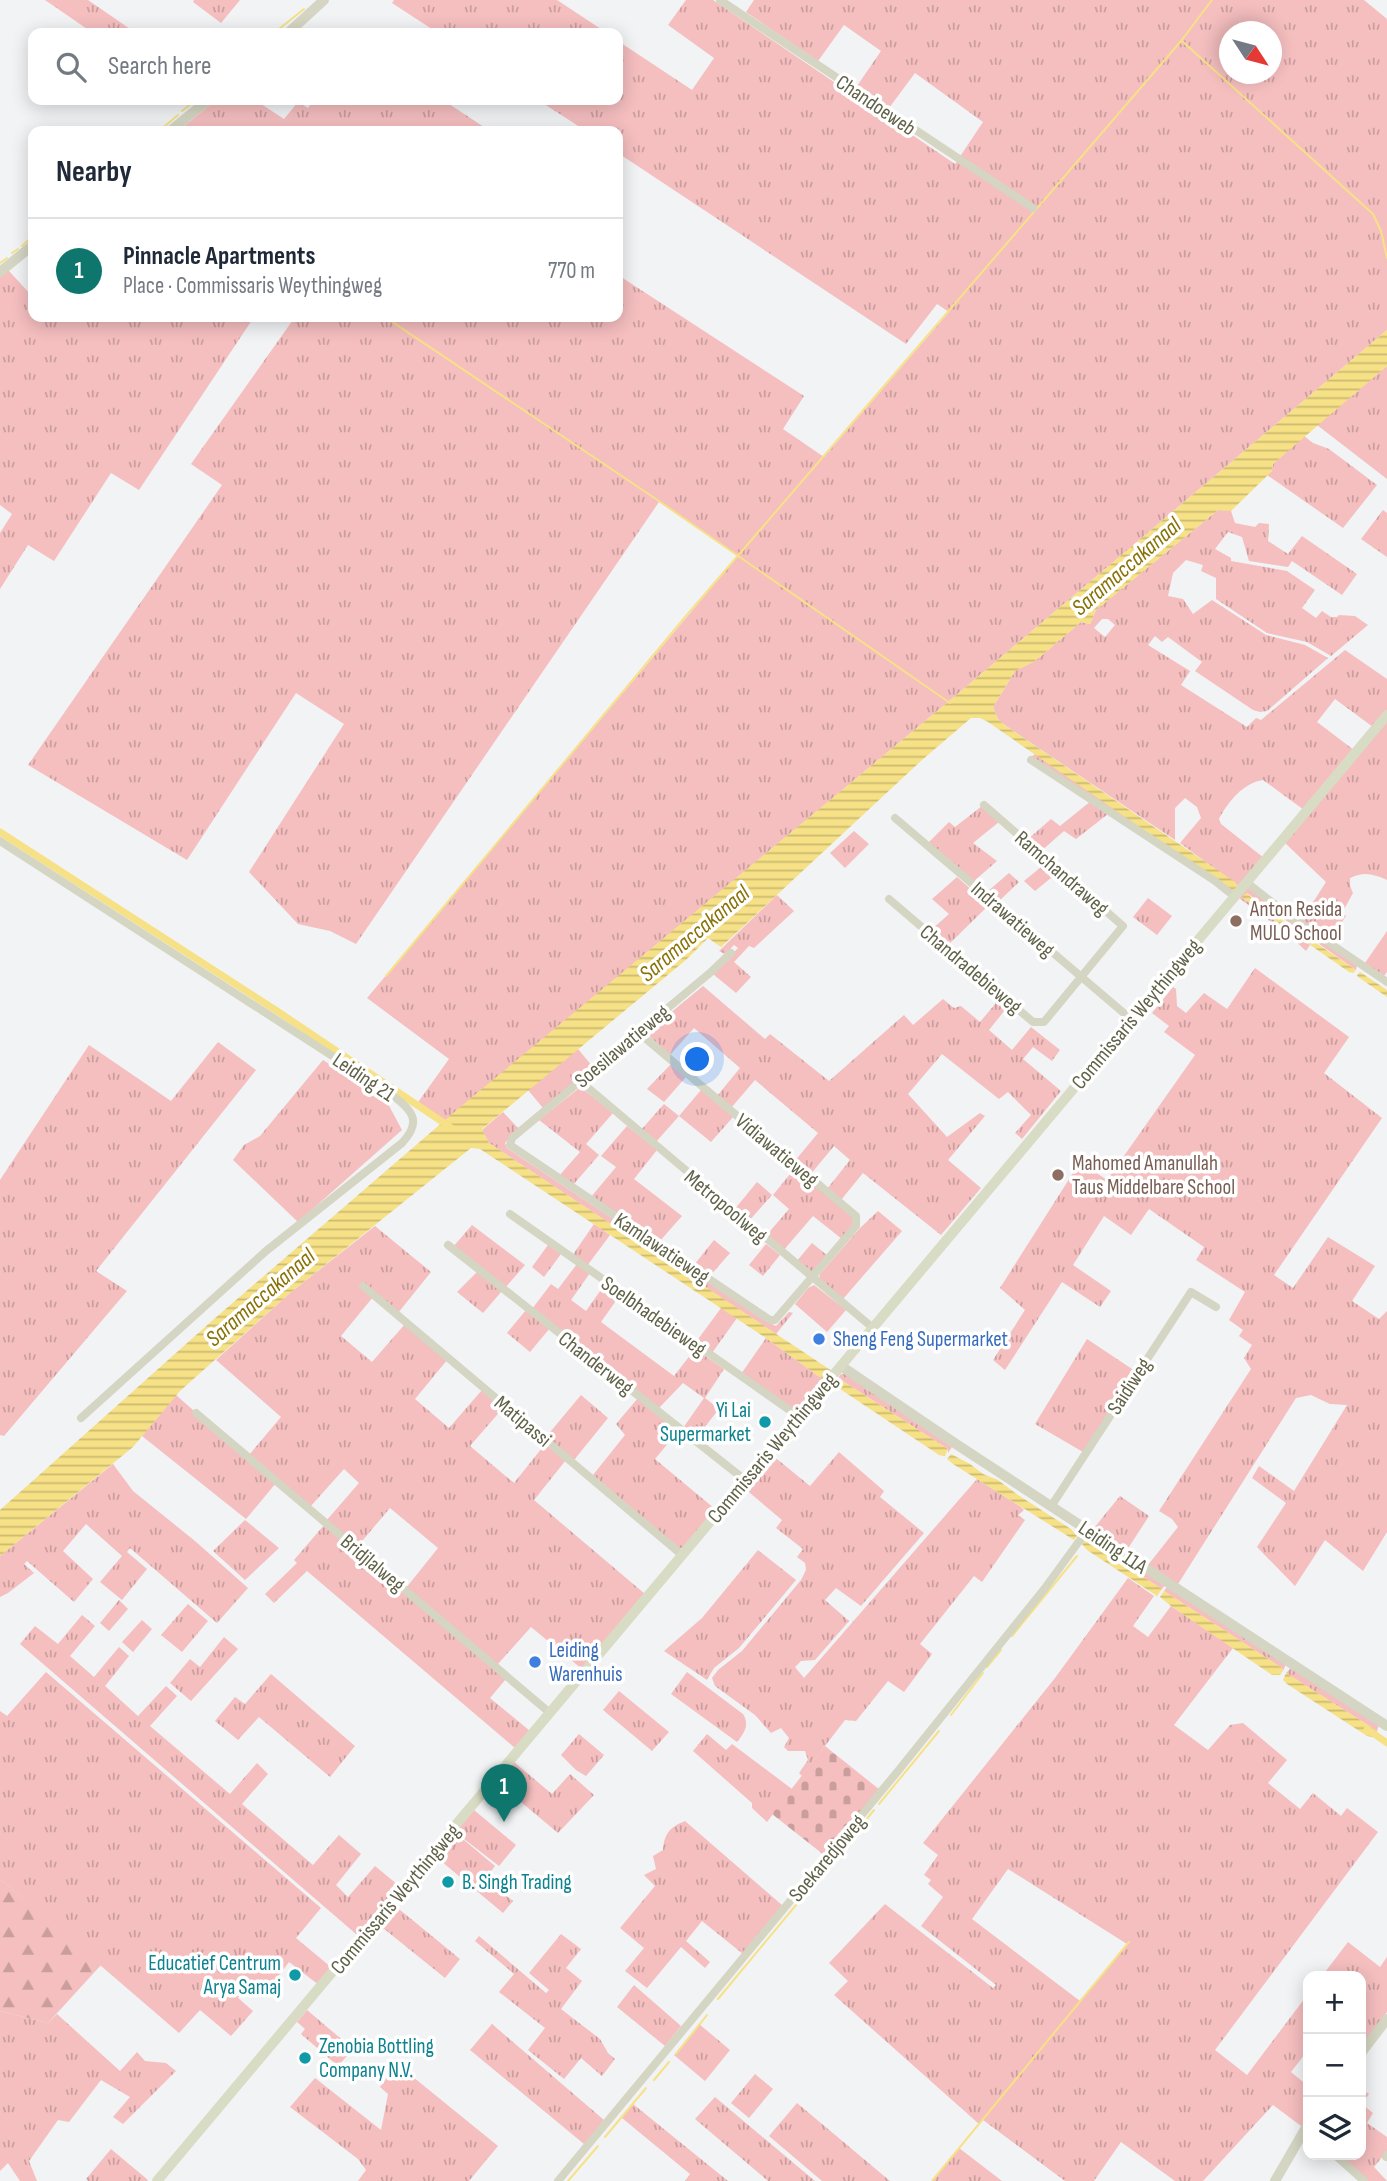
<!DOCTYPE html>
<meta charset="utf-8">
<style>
:root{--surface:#fff;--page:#f6f6f7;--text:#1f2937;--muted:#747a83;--line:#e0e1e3;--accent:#0f766e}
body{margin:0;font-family:"Sofia Sans Condensed",sans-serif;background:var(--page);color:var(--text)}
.controls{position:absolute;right:21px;bottom:21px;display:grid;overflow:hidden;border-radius:14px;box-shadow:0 4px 18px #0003}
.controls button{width:63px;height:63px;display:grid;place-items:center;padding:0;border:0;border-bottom:2px solid var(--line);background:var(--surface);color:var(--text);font:35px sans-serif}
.compass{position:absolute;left:1219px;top:21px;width:63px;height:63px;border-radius:50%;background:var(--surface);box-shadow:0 4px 18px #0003;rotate:126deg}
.you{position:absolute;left:698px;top:1060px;width:24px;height:24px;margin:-18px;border:5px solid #fff;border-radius:50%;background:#1a73e8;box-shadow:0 0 0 10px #1a73e833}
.badge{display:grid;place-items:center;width:46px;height:46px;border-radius:50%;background:var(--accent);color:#fff;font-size:23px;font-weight:700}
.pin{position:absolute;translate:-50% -58px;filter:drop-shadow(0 2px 4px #0008)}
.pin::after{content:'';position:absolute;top:37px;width:24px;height:21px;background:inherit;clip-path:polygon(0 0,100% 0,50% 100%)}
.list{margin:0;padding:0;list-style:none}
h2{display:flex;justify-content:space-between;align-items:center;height:91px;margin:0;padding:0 28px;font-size:30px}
h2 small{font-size:23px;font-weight:400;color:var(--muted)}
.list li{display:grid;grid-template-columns:46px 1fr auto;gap:21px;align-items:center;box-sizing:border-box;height:105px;padding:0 28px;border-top:2px solid var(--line)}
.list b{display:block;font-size:26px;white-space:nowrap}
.list p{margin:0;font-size:23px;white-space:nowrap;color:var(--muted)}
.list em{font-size:23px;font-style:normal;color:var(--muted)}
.icon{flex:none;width:38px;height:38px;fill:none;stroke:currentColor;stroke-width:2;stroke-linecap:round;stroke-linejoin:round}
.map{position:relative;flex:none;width:1387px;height:2181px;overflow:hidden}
.search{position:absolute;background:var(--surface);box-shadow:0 4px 18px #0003;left:28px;top:28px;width:595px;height:77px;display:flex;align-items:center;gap:18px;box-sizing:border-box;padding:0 24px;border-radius:14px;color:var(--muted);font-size:26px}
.panel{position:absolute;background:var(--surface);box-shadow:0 4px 18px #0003;left:28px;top:126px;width:595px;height:196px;border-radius:14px}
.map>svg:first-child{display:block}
.grass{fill:url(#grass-tufts);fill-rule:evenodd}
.forest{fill:url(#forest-firs)}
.cemetery{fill:url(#cemetery-stones)}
.garden{fill:#f5bebf}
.water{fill:url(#water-rules)}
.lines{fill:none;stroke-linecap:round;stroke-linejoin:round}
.stream{stroke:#f6e187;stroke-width:2}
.canal{stroke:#f6e187;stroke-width:7}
.minor{stroke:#d4d5c2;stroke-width:8}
.tertiary{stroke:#d4d5c2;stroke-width:10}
.secondary{stroke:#d9dcc4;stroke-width:10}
.education-dot{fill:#8d6e63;stroke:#fff;stroke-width:2.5}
.shop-dot{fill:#3f7fe0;stroke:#fff;stroke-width:2.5}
.culture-dot{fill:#0f9aa8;stroke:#fff;stroke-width:2.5}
.labels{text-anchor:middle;stroke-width:7;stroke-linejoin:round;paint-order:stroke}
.street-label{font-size:21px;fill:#606248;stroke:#fff}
.education-label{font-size:21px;fill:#785e54;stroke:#fff;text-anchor:start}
.shop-label{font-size:21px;fill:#366cbe;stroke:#fff;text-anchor:start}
.culture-label{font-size:21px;fill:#0d838f;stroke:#fff;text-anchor:end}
.water-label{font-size:23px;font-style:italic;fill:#897105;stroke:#fff}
</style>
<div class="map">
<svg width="1387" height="2181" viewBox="0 0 1387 2181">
<defs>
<pattern id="grass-tufts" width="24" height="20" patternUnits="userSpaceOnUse" patternTransform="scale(1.75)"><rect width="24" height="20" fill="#f5bebf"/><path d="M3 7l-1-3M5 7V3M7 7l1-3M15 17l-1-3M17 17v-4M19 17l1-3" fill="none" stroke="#ca9e9d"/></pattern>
<pattern id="forest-firs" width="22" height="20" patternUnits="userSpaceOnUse" patternTransform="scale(1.75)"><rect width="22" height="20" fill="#f5bebf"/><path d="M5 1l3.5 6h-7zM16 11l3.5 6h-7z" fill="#ca9e9d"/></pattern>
<pattern id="cemetery-stones" width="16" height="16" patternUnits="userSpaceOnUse" patternTransform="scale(1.75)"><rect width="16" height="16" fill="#f5bebf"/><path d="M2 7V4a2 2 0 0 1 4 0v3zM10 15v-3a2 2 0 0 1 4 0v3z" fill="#ca9e9d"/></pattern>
<pattern id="water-rules" width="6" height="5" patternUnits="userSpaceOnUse" patternTransform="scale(1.75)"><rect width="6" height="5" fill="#f6e187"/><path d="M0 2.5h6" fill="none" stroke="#cbba70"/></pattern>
</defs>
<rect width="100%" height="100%" fill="#f2f3f5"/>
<path class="grass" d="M45,0h43l48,33h-43z
M194,0h46l-19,23 -28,-21z
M394,0h163l50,33h-169l-46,-30z
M686,0h27l242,164 28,-42 -68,-49 -26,35 -32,-22 24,-35 -37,-26 -26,36 -72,-49 8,-12h610l23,19v311l-439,372 -505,420 -27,-17 33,-46 -82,-61 371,-442 -79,-54 -303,442 -26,-13 -32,-7 -49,-52 95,-148 -48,-31 -109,167 -159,-95 194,-280 -31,-21 104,-147h323v-42l186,121 -21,33 41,28 125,-145 -12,-8 -31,40 -288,-191v-22h-32l-48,-31h80v-59l74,49 22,-32 -46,-33zM1230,32h42v42h-42z
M216,100h39l29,19 14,-17 10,6 6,-8h129l47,31h-312z
M8,270l25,27v20h221l-115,173 -28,-17 -57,88 -26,-16 -28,44v-56l12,-19 -12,-9v-228z
M1387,366v113l-70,-54z
M1304,436l9,7 16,6 48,36 -34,43 -76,-53 5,-4 1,-7z
M1218,510l13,1 4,12 20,4 4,-4 10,1 -1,17 20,13 14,-18 55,38 -15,21 -50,-34 -4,6 -39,-6 -7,-24 -14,-5 -13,17 16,9v3l56,10 28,19 -13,18 14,10 6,-7 9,6h6l2,-2 16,1 13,9 -37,31 -24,-14 -40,-9 -51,-34v-21l-15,-7 2,-6 -17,-5 -13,13 -5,23 15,3 10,15 19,-14 54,35 39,10 23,13 -61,53 -7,1 -7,-2 -58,-39 7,-9 -34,-25 -6,5 -7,-6 -7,9 42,26 -9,14 66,42 9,-9 5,2 84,-70 42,29v31l-14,17 -38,-28 -18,23 37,28 -50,60 -41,-30c-20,3 -35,22 -44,39l2,5 43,34 -26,28 -58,-43 21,-25 -4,-11 -12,-9 -10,10v32l-169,-114 -8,-7 -5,-12 22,-36 20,-10 46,-39 9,2 6,-14zM1102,619h6l7,6 -10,12 -11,-9z
M1383,510l4,3v44l-26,-18z
M1387,720v160c-13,-6 -23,-9 -37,-2v8l3,7 -11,20 4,3 -16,24 -29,-19 25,-39 -41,-39z
M1035,754l136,94 -140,-91z
M1091,801l17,13 -32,25 -12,-8 -24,21 -13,-12 24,-21 9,7z
M982,806l17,16 -26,21 24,18 -24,21 -45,-39 21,-21 6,5z
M854,831l15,13 -24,24 -15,-15z
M1046,863l11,10 -22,18 -11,-10z
M1009,873l10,9 -21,20 -11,-10z
M957,877l32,28 -42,41 -17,-15 19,-17 -17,-15z
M1249,888l108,77 -1,5 -109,-77 -3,6 66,46 -4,6 -17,-16 -50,-37 7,-9z
M777,895l17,16 -40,37 -5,-2 -15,16 17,15 -15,16 -23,-19 25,-26 -4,-3 -9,9 -6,-3z
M1148,898l24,18 -15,19 -24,-18z
M1387,931v41l-3,4 -19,-13z
M1255,968l94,69 -25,36 58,45 -108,157 19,13 35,-51 47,29 -23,35 27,18 8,-8v221l-24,39 -38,-31 -30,46 -38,-39 29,-44 -34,-25 7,-12 35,25 53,-86 -17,-1 -19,-9 -15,3 -118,186 -30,-19 30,-38 -6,-8 -13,-8 92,-142 -7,-11 8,-13 -13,-9 4,-6 -14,-10 16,-28 -49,-32 8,-13 -55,-38 -18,26 -27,-19 -31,49 38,26 -11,16 -38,-25 -57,88 -12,-10 32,-50 -25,-22 80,-126 27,18 88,-125 -31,-23 5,-6 -17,-13 21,-26 3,2 1,17 9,7 18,-20 23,16z
M703,986l62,53 5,-5 59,47 75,-66 9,10 30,-26 11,9 7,-2 19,16 21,-25 8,8 -20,25 23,20 19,-23 29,23 -8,11 -19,-14 -10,12 38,32 -39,48 -7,-6 16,-18 -23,-23 -9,7 -57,-45 -34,40 39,43 33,-24 5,3 -37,44 33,28 -40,47 -78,-62 -22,27 -14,-11 23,-29 -16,-14 -24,29 -16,-13 24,-29 -63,-53 -24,28 -14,-12 23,-28 -46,-40 -24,27 -24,-22z
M218,1042l38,28 -160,201 31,20 -123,145 -4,-1v-255l89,-135 82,56z
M578,1049l15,18 -50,41 -15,-18z
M323,1060l64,42 15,28 -104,92 -65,-62 11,-15 16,-9z
M671,1064l15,13 -22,25 -17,-13z
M578,1089l6,1 29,23 -27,31 13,11 -26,30 -14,-9 21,-24 -41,-32z
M701,1090l32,27 -22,25 -32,-26z
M664,1104l15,12 -24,27 -15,-12z
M503,1112l15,16 -13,15 2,5 257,172 12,6 13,-14 4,1 -17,21 -287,-191 -7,-13z
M627,1126l30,24 -23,29 48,37 -23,26 -68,-45 25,-30 -15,-11z
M795,1168l57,47 3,6 -13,18 -29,-23 -31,36 -17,-15 24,-28 -16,-14z
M757,1182l15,13 -24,27 -14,-12z
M878,1211l24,20 -59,68 -24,-21 1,-4 40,-46z
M594,1224l16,11 -23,31 -15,-10z
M472,1225l53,40 -20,23 -52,-41z
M375,1226l56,46 -33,41 -25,-16 -32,39 31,26 33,-38 43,35 -33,40 34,29 33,-38 21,18 -33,38 44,37 32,-40 20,17 -32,40 111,94 -63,75 -51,-42 -34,38 -91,-77 32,-40 -48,-40 -33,39 -31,-26 33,-38 -15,-14 -34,38 -61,-52 32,-38 -65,-57 74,-67z
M714,1240l16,13 -20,23 -16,-11z
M812,1243l16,13 -16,19 -16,-13z
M766,1244l14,11 -17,21 -14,-11z
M548,1245l13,9 -17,23 -12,-10z
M577,1264l13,9 -19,27 15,11 19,-27 15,11 -19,27 73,54 21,-27 29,20 -19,29 14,11 -23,29 -13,-10 21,-30 -21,-15 -25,26 -126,-100 19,-25 7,5z
M477,1272l25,19 -19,22 -26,-21z
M721,1308l16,10 -25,35 -16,-11z
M526,1310l24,18 -20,24 -23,-19z
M766,1338l55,40h5l-27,32 -4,1 -54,-37z
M1087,1339l48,32 -52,81 -48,-28z
M841,1374h4l107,73 -4,6v-4l-110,-71z
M176,1395l100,88 -30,36 -104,-83z
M581,1395l27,23 -34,42 -28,-23z
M638,1398l41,32 -24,29 60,50 -32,39h-4l-86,-73 32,-40 -9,-11z
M839,1452l45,39 -4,6 44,36 -63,73 -25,-18 -11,12 24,21 -34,39 -14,1 -6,6 9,11 173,-199 44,28 3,3 -6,5 7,5 -43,62 -8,-6 -54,68 12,10 -28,38 -16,-11 -32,40 -11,-1 -43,56 -3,-3 9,-13 -3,-9h-17l-4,-4 5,-9 -8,-10 -10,5 -16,-18 -40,-29 -3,-8 6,-8 24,-19 59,-71 5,-10 -1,-7 -8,-6 6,-8 -27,-21 6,-8 -38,-32 28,-33 38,31z
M113,1464l20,27 62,50 53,47 -31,35 -87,-75 -3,4 20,17 -25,31 -22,-18 22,-26 -36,-32 -23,27 30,28 -19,23 -47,-41 -3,3 10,9 -26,20 -8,4v-41z
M1120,1496l29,20 -22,34 -33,-22z
M245,1520l34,28 -34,32 -32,-29z
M325,1524l181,155 -16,19 40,33 -15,17 -208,-177 -33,32 -9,-9 32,-31 -3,-3z
M1088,1535l77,50 -3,4 -77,-49z
M758,1550l38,30 -57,68 -25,20 -7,12 -43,-29 38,-33z
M1128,1578l26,18 -21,30 15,11 23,-31 62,42 -59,77 34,25 22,-25 13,-2 44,37 -19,23 32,26 13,-16 28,23 6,-8 31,24 -163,218 32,25 61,-81v56l-17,22 17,14v30l-7,10 -28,-21 -70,76h-28l-54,-39 -27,39h-29l-82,-61 -4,4 -145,-129 14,-14 -19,-18 56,-59 108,84 3,-3 -75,-59 22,-29 -15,-13 3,-4 -7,-5 14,-20 -15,-12 132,-165zM1008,1869l119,75 -47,57 -108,-82z
M1167,1587l119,77 -3,7 -1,-3 -118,-77z
M119,1600l9,9 -19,22 -9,-8z
M188,1604l20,17 -26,31 -21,-17z
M82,1615l13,11 -25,30 24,21 25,-30 10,9 -24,30 33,30 28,-30 11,10 -27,30 80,68 27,-31 11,11 -26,30 71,61 26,-30 22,19 -25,31 12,12 27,-31 23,19 -39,50 -3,-1 -336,-290 15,-18 23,18z
M142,1620l10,9 -19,23 -11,-10z
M224,1637l14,12 -47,52 -21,-18 20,-24 10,8z
M1291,1668l88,57 -3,9 -2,-5 -88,-56z
M46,1672l275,236 -25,30 36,30 -13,17 -30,-23 -27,36 -15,-12 -9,12 15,13 -22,25 -31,-26 -21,23 -179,-154v-168l7,5z
M687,1672l56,42c7,11 1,19 -6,28l-66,-48z
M271,1674l84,72 -25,31 -71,-60 -21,23 -23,-19 20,-24 10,7z
M619,1691l50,41 -17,19 -49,-41z
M579,1734l25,21 -18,21 -10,-6 -15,-15z
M707,1734l19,16 6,-6 60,45 -25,33 -15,-14v-5l-59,-52z
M514,1762l38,32 18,-20 24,21 -36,38 -60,-50z
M474,1810l42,35 -17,21 -44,-34z
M685,1821l97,84 -39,49 -41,-33 -16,20 24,21 -5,6 -24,-21 -34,41 -22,-17 19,-23 -24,-20 35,-42 -11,-11 12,-6 -3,-13 10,-6c1,-16 7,-23 22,-29z
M453,1835l11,5 31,26 -10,13 28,22 -10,12 -68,-57z
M394,1905l66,54 -15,19 -67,-54z
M561,1934l20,15 -15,19 16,13 -21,28 39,30 8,14 7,6 -13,17 -21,-18 -17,21 -36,-29 17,-22 -46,-36 15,-18 -39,-33 4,-5 67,57 3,-3 -20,-17z
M1348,1942l32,25 7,-10v55l-26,34v-70h-39z
M634,1985l47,41 -16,20 -48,-39z
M307,2010l46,39 -15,17 -37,-32 4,-5 -8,-7z
M0,2011l48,12 9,-9 63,57 17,-19 8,9 21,2 10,8 -53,53 -10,-7 17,-20 -29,-17 -32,42 -11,-2 -29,41 8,20h-17l-12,-18 -8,8z
M492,2024l112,96 -20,24 -114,-94z
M699,2024l31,26 -25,31 -31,-26z
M397,2064l101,82 -29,35h-111l8,-11 -8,-11 -68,-52 25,-29 66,52 7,-36 -8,-7z
M755,2074l18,15 -24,29 -18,-15z
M1361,2089l8,5 -7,10 11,9 -6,10 20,14v14l-13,16 13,14h-19l-29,-26h22z
M715,2097l100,84h-47l-73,-62z
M797,2103l93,78h-68l-53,-45z
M633,2104l95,77h-43l5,-7 -68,-56z
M959,2148l43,33h-70z
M111,2149l37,31 -1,1h-59l-2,-2z"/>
<path class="forest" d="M0,1879l101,86 -53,58 -48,-12z"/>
<path class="cemetery" d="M825,1746l55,44 -56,65 -52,-41z"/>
<path class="garden" d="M814,1285l32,25 -19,22 -32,-28 13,-16z"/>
<path class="water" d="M1387,330v36l-114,98 -1,7 -41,40 -13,-1 -122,100 -6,14 -9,-2 -46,39 -20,10 -22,36 5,12 8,7 229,156 3,4 -5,6 -245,-170 -8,-4h-9l-49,42 -201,187 -13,-9 -21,21 -205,170 7,14 343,228 -6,7h-5l-55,-40 -286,-189 -9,-1 -181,145 -110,98 -47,56 -133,109v-46l214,-191 245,-211 489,-406z
M1247,893l10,10 99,67 -3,3 -4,-1 -105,-73 -2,-3z
M1360,972l27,18v7l-29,-20 -1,-2z
M838,1378l110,71 -3,7 -6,-1 -105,-70z
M951,1454l19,10 13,10 15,6 20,15 53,34 6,7 -3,4 -121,-76 -6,-5z
M1085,1540l77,49 -5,7 -70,-46 -5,-6z
M1164,1591l118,77 1,3 -3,4h-8l-101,-69 -11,-9z
M1286,1673l88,56 2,5 -3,3 -6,-1 -80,-52 -4,-4z"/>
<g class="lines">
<path class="stream" d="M274,33l30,-24
M1182,41l191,173 8,17 6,27
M182,111l14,-11
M159,131l19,-16
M22,246l11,-10
M12,253l6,-4
M0,263l7,-5
M385,317l274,184 291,202
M386,976l300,-360 495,-575 31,-41
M1012,1636l65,-80
M987,1667l14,-17
M951,1715l32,-42
M879,1804l60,-73
M837,1856l37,-46
M718,1999l112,-135
M676,2054l31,-39
M654,2080l15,-18
M605,2137l41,-49
M568,2181l30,-35
M932,2181l197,-239"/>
<path class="canal" d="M0,832l274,177 176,118
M1367,1729l20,14"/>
<path class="minor" d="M720,0l313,208
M1031,760l184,121 20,16
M895,818l237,202
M0,841l391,253c19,15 33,26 11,49l-136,108 -185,167
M1246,882l45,35 96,65
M889,899l144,123h11l79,-96 -139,-121
M639,1033l217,183v10l-81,94h-5l-260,-175 2,-7 199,-166 20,-19
M580,1081l293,247
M510,1214l288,202
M448,1245l297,235
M363,1286l319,269
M196,1413l354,300
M1052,1505l139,-213 25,15
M1335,2155l29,26
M1386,2157l1,-2
M558,2181l340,-410 147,-183 43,-59"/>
<path class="tertiary" d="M288,33l36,-33
M170,131l38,-31
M0,272l33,-27
M841,1366l115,78 431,282
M1361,2053l26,-34
M1275,2181l33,-57"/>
<path class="secondary" d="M157,2181l1230,-1466"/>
</g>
<g class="education-dot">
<circle cx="1236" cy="921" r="7"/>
<circle cx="1058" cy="1175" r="7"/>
</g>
<g class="shop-dot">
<circle cx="819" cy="1339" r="7"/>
<circle cx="535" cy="1662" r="7"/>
</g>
<g class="culture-dot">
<circle cx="765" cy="1422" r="7"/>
<circle cx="448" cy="1882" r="7"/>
<circle cx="295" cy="1975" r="7"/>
<circle cx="305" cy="2058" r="7"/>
</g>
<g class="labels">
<g class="street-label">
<text transform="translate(876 105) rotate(34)" y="7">Chandoeweb</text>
<text transform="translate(1062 873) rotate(41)" y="7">Ramchandraweg</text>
<text transform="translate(1013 919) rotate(41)" y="7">Indrawatieweg</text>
<text transform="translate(971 969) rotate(40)" y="7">Chandradebieweg</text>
<text transform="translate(1136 1014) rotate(-50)" y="7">Commissaris Weythingweg</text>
<text transform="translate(622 1046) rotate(-40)" y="7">Soesilawatieweg</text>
<text transform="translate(364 1077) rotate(34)" y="7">Leiding 21</text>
<text transform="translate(777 1150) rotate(40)" y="7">Vidiawatieweg</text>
<text transform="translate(726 1206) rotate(40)" y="7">Metropoolweg</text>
<text transform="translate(662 1248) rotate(34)" y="7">Kamlawatieweg</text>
<text transform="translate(654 1316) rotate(35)" y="7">Soelbhadebieweg</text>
<text transform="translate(596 1363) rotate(38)" y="7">Chanderweg</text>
<text transform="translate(1129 1386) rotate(-57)" y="7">Saidiweg</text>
<text transform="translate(523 1421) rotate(40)" y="7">Matipassi</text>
<text transform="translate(772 1448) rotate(-50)" y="7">Commissaris Weythingweg</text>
<text transform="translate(1113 1547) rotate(34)" y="7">Leiding 11A</text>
<text transform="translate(373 1563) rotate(40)" y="7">Bridjlalweg</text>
<text transform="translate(827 1858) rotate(-50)" y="7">Soekaredjoweg</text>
<text transform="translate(395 1899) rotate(-50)" y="7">Commissaris Weythingweg</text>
</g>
<g class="education-label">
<text x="1250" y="916">Anton Resida<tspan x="1250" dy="24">MULO School</tspan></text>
<text x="1072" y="1170">Mahomed Amanullah<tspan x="1072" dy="24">Taus Middelbare School</tspan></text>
</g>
<g class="shop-label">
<text x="833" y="1346">Sheng Feng Supermarket</text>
<text x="549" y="1657">Leiding<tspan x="549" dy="24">Warenhuis</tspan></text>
</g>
<g class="culture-label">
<text x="751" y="1417">Yi Lai<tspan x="751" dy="24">Supermarket</tspan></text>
<text x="462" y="1889" text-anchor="start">B. Singh Trading</text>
<text x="281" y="1970">Educatief Centrum<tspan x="281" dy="24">Arya Samaj</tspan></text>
<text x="319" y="2053" text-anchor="start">Zenobia Bottling<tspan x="319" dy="24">Company N.V.</tspan></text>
</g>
<g class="water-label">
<text transform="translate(1126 566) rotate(-41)" y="8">Saramaccakanaal</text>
<text transform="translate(694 933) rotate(-40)" y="8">Saramaccakanaal</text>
<text transform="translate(260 1297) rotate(-41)" y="8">Saramaccakanaal</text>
</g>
</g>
</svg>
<div class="controls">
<button>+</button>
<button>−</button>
<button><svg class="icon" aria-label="layers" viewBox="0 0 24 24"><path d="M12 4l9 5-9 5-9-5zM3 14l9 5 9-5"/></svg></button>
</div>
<svg class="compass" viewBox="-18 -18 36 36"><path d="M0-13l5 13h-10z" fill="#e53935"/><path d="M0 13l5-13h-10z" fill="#747a83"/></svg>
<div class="you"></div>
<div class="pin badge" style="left:504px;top:1822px">1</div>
<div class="search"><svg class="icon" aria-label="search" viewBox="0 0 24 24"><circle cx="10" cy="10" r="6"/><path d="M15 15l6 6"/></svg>Search here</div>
<section class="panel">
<h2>Nearby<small></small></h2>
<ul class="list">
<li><span class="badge">1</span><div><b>Pinnacle Apartments</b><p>Place · Commissaris Weythingweg</p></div><em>770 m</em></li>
</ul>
</section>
</div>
